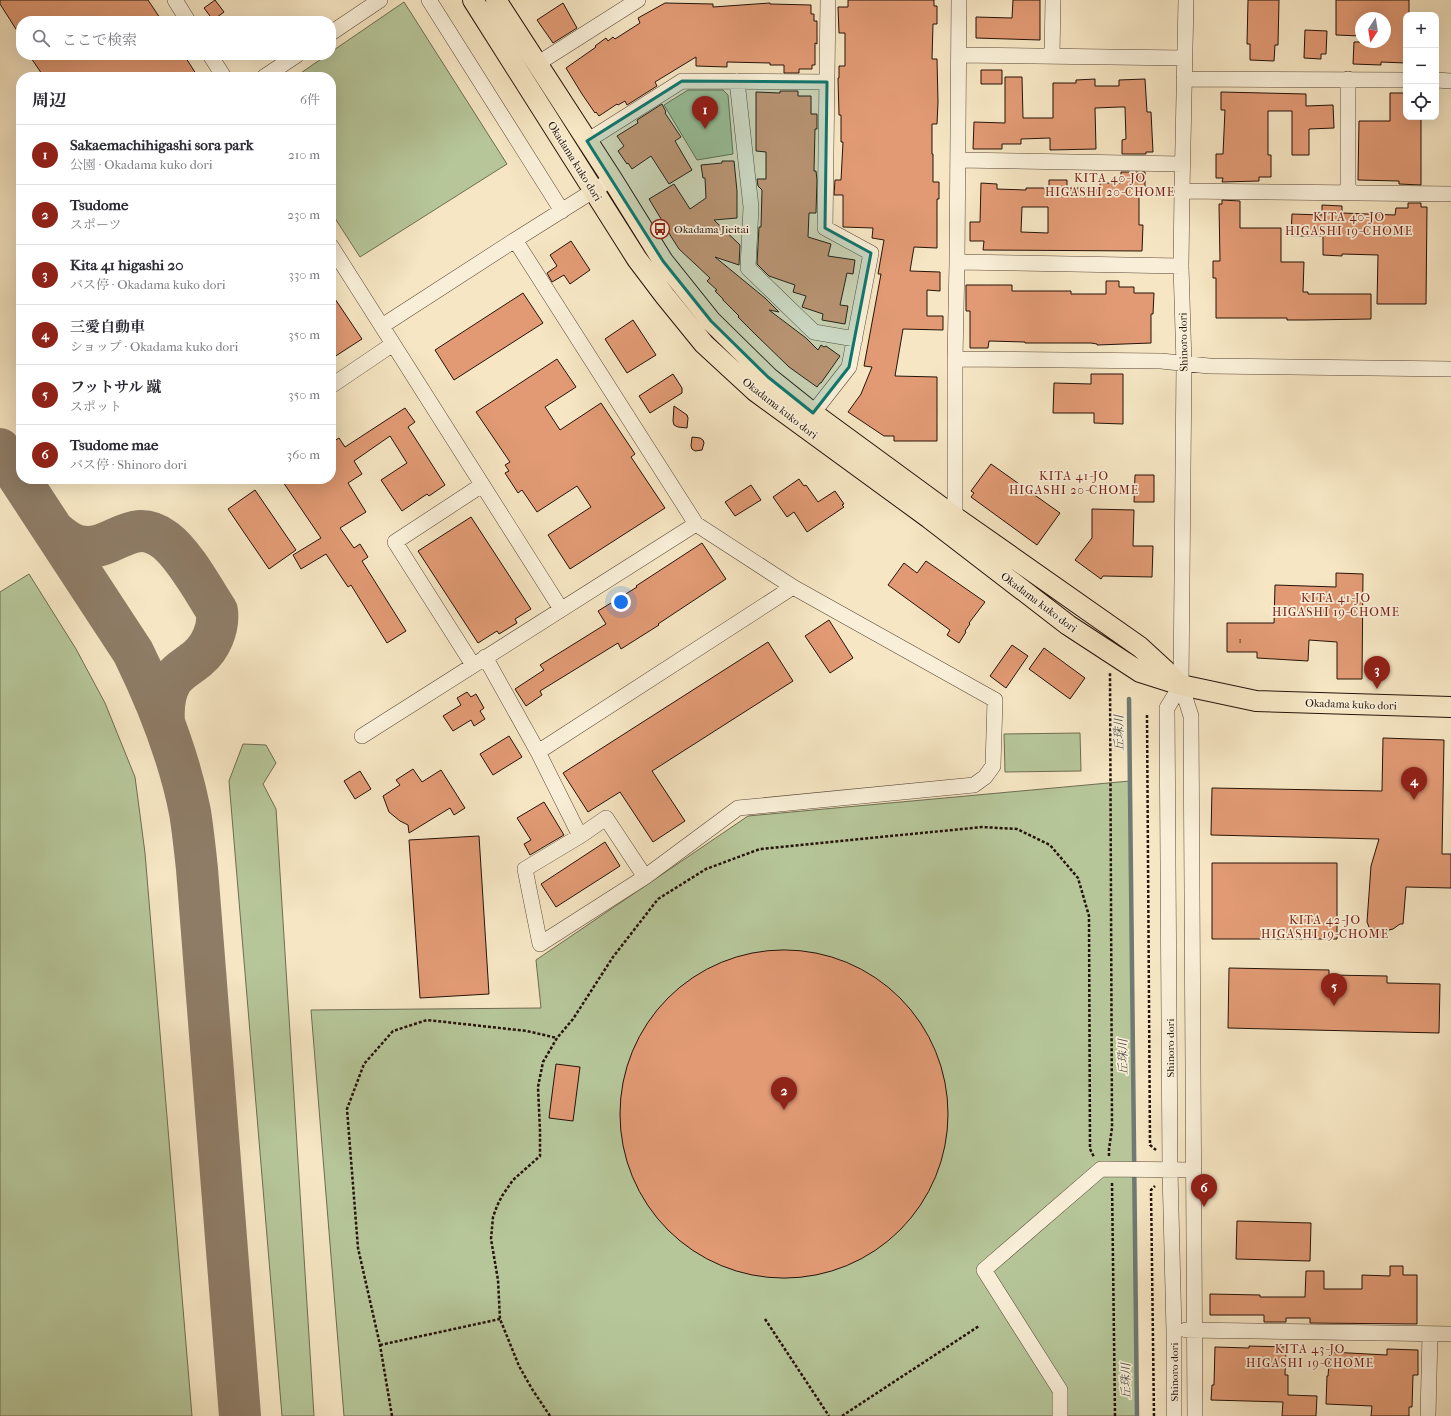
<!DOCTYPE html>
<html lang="ja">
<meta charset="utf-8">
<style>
:root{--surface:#fff;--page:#f7f7f7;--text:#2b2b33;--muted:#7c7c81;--line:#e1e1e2;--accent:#8f2418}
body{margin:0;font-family:"IM FELL French Canon","Noto Serif JP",serif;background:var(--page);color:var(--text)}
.controls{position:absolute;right:12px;top:12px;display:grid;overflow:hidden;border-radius:8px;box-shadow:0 4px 16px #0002}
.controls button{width:36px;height:36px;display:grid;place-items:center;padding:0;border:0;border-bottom:1px solid var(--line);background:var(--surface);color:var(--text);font:20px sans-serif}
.compass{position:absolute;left:1355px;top:12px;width:36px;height:36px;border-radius:50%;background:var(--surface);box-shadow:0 4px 16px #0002;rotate:192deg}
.you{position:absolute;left:621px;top:602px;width:14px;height:14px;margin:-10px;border:3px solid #fff;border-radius:50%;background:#1a73e8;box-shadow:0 0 0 6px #1a73e833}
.badge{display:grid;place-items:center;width:26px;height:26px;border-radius:50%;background:var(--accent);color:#fff;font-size:13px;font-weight:700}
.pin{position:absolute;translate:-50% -33px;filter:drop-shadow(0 1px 2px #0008)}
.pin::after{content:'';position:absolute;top:21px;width:14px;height:12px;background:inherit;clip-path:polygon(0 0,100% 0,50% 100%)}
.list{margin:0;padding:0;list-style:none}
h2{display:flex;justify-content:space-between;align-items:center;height:52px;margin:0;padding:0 16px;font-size:17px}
h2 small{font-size:13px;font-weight:400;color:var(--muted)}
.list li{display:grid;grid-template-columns:26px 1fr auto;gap:12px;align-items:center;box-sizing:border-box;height:60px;padding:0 16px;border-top:1px solid var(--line)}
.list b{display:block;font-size:15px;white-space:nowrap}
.list p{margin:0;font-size:13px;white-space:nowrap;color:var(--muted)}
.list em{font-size:13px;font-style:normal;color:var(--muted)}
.icon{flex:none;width:22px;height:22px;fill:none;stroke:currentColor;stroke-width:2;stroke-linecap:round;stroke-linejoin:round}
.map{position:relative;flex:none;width:1451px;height:1416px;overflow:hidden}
.search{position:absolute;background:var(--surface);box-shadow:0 4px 16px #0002;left:16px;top:16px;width:320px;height:44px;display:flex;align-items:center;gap:10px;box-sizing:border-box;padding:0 14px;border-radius:16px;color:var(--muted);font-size:15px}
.panel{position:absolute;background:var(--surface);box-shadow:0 4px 16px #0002;left:16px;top:72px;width:320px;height:412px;border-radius:16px}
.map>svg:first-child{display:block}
.green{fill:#b6c699;stroke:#6e6c51}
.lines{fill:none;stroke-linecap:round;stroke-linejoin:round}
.stream{stroke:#6e7a73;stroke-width:4.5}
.taxiway{stroke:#8e7c66;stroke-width:42}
.building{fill:#e19a74;stroke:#261309;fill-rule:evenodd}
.minor-casing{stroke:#5a4838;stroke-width:16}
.major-casing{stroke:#261309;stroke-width:22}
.path{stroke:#261309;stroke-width:2.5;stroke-dasharray:3 2;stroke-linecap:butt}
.minor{stroke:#f9efd8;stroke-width:15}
.major{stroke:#f6e6c3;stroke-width:20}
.marked{fill:#0f766e;fill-opacity:0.2;stroke:#0f766e;stroke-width:3;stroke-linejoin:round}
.labels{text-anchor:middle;stroke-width:3.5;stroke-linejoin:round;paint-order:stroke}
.number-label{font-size:9px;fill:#553524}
.street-label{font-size:11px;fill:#261309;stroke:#f9efd8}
.poi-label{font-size:11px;fill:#261309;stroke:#f9efd8;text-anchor:start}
.neighbourhood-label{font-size:12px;letter-spacing:1px;fill:#7a1f14;stroke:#f9efd8}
.water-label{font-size:12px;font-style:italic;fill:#504f47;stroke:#f9efd8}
</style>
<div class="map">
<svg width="1451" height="1416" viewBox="0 0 1451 1416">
<rect width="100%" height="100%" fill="#f6e6c3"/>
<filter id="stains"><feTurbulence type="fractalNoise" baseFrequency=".005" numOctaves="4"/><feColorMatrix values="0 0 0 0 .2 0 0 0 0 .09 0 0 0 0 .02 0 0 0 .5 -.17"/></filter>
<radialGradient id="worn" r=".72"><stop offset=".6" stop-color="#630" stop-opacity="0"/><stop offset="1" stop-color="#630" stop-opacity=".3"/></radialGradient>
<path class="green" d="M404,2l103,162 -147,93 -29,-45v-135h-36l32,-22h4v-3z
M688,90h35l5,5 5,59 -36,6 -33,-55z
M29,574l47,75 29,54 30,74 10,76 47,563h-192v-824z
M1080,733l1,38 -76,1 -1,-38z
M243,744l23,1 10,18 -13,21 13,25 38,607h-32l-53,-635z
M1130,781l7,635h-793l-33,-406 230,-2 -5,-48 212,-144z"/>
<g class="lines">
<path class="stream" d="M1129,699l8,717"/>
<path class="taxiway" d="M0,449l133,203c25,51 46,104 57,160 3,19 5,38 7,57l43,547
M53,530c8,7 16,14 26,16 33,8 51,-32 86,-6 19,14 39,51 52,71 2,17 -6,36 -19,47 -9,8 -19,12 -26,22 -8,13 -9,28 -8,42"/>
</g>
<path class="building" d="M0,0h148l14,21h-141v16l-21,-33z
M215,0l9,12 -11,8 -9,-12z
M848,0h86v6h3v18h-4l-1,35h5l1,43 -1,22h-5v30h1v28h6v17h-2v49l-23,-1 -4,24 30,1v19l-13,-1v26h16v14l-40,-1 -8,47 42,1v64h-43v-5h-10l-36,-24 13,-18 11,-27 -8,-1 17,-92h-3l6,-34 -12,-2 1,-10 -30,-1v-32h-9l1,-15h6l2,-38h-2v-27h-2l-1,-37h1v-12h6v-33h-6l-1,-26h10z
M1013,0h27v40l-64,-2v-21l36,1z
M1248,0h31l-1,45h-3l-1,16 -24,-1v-16h-3z
M1336,0h73v15h-3v48l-25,-1v3l-28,-1 1,-22h31v-24h-24v18l-25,-1z
M563,3l14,25 -24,15 -16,-23z
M665,3l48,1v3l57,-4v1l41,1v9h3v7h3v23l-2,-1v22h-3v4h-13v4h-15v-8h-14v-2l-43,-1v5l-31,-1v-9l-41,25 2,4 -30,19 -2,-4 -7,4 -1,-1 -18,12 -3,-4 -1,1 -13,-19 -16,-26 30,-21 -1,-1 11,-8 2,3 5,-4 2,2 25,-16 -2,-5z
M1305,30l22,1 -1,23h-5v5l-17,-1z
M29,55h155l14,22h-154z
M981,70h21v14h-21z
M1005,77h17l1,41h30v-35h23v-3l19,-1v7h24v-6l26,-1 2,33h4l2,40h-7v2h-24v-14l4,-1 -1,-32h-5l-25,1 1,41 -46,1v-12l-29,1v5h-19v5h-29l1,-27 31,1z
M780,91h18v5h13v18h6v15h-2l-1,42h2l1,9 -1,33h-7l-1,24 23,7 -3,12 27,4 -2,14 -6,-1 -7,32 8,1 -3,18 -23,-4 1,-6 -21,-7 4,-11 -13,-4 2,-7 -26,-9 -12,-12 2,-37h2l1,-37 -4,-4 -1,-7h9v-27l-10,-1v-59l24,1z
M1221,92l85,2v12l27,-1 1,23 -25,1v26h-17v-44h-24v44h3v22h-12v4l-37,1 1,-4h-7v-24h7l2,-44h-4z
M1390,93h16v24h15v68l-22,-1v-3l-41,-1 1,-59h31z
M662,104l4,8 -1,1 16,24 -6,4 17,29 -23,14 -18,-28 -19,13 -4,-6 -1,1 -9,-13 6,-5 -7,-10 21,-13 -1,-3z
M722,161h12l3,30v27l-23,2 26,25 -1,20 -24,-8 50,41 14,14 -10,-2 37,28 12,12 3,-5 3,2 2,-1 14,10 -19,27h-1l-3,4 -28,-20 -33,-32 -18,-18 1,-1 -16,-16v-1l-8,-8 2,-1 -10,-9 3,-3 -31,-29 -14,-22h1l-17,-28 25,-15 16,25 16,-11 -1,-20h-2l-2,-13 21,-2z
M1121,172h24v18h-6v35h4l-1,26 -159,-1 1,-9h-14v-19h10l1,-39 16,1v5l29,1v-2h23v-8h18v8h33v-5h21zM1022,207h26v26l-27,-1z
M1222,200l18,1v27h41v34h23l-1,30h5v2h63v25l-64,1h-20v-2h-71v-40h-3v-17h7l-1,-57h3z
M1408,203h13v4h6l-1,97h-49l1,-49 -36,-1v2l-19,-1v-19h-32l1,-22 30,1v-10l20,1v7l53,2 1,-7h12z
M571,241l19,29 -20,14 -6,-9 -12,7 -5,-9 10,-7 -7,-11z
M1106,281h13v6h15v6h20l-1,21h-2v29l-54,2v-1l-6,-1h-66v-1l-36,-1 -1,7h-18v-37h-4v-26h46v6h59v3h35z
M331,293l31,46 -31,20z
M523,293l20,30 -89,57 -19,-30z
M633,320l23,35 -29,18 -22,-34z
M557,359l19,28 -31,20 15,23 41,-27 34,51 -4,3 34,51 -95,61 -22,-34 43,-28 -14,-21 -40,26 -15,-22 -4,3 -13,-20 4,-2 -4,-6 5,-3 -34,-50z
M673,374l9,14v5l-32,20 -11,-17z
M1091,374h32v50l-29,-1v-10h-41l1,-30 37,1z
M674,406l13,9 1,3 -1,10 -9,-1 -4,-2 -1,-4z
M405,408l10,14 -7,5 37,58 -16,11 -2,-2 -25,17 -21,-31 26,-17 -17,-27 -36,25 8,13 -14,9 18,29 -26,16 14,20 6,-4 8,13 -6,4 44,70 -19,12 -36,-58 -3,2 -22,-33 -25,15 -8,-14 28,-17 -40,-59h50v-36l8,-5 6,9z
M692,437l8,1 3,2 1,3 -2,7 -7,1 -3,-2 -1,-3z
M991,464l69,49 -23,32 -66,-48 3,-4 -3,-2z
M1135,475h19v27h-20z
M799,479l5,7 2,-1 12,17 17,-11 9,13 -2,1 2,2 -37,25 -13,-20 -7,5 -14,-20z
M751,485l10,15 -26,16 -10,-14z
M255,490l41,60 -27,19 -41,-60z
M1092,509l42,1 -1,36h20l-1,31 -49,-1 -2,3 -26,-19 17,-22z
M471,517l60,92 -16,10 2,4 -18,11 -2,-3 -19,12 -60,-92z
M702,543l24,36 -68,45 1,1 -38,24 -3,-6 -78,48 2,4 -16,11 -11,-17 29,-19 -4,-5 66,-41 -8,-13 39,-24 -1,-1z
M926,561l59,41 -16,21 1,1 -5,7 1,1 -7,11 -12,-8 3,-5 -62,-45 16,-22 13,10z
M1336,573l27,1 -1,105h-25v-37l-28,-2 -1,21 -51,-3v-6h-30v-29h47l1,-38 61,2z
M829,620l24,38 -23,15 -25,-37z
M768,642l25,39 -141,90 33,50 -32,21 -33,-50 -32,20 -25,-39z
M1012,645l16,11 -22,32 -16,-12z
M1044,648l41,30 -15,21 -41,-30z
M467,692l4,5 5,-3 8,14 -4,3 5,8 -11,7 -3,-6 -18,11 -10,-15 18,-11 -4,-7z
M509,736l13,21 -29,18 -13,-21z
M1383,738l61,2 -2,114h9v34l-45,-1 -3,37h-3l-7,5 -4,1 -6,7 -7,-1 -5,-4 -4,-10 4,-56 8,-27 -168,-4 1,-47 170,3z
M413,769l9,13 19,-12 24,38 -11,7 -4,-7 -41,25 -1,-8 -8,-4 -11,-9 -6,-16 17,-11 -4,-5z
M360,771l11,18 -16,10 -11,-18z
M544,802l20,33 -34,20 -6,-11 7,-4 -14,-22z
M479,836l10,158 -69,4 -11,-158z
M605,842l15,24 -64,41 -15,-23z
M1212,863h125v76h-125z
M620 1114a164 164 0 1 1 328 0a164 164 0 1 1-328 0Z
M1229,968l100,2v5l58,1v7l53,1 -1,49 -211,-5z
M556,1064l24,3 -7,54 -24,-3z
M1237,1221l74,2 -1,38 -74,-2z
M1390,1266h13v9h14v49l-107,-1v-5h-24v4h-22v-7h-54v-21l50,1v2h45l1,-26h18v18h38v-14l28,1z
M1249,1346l37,1 -1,28h3v20l29,1 -1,20h-34l1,-14 -72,-2 1,-15h2l1,-38 34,1z
M1387,1349l31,1v25h-5l-1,32h-3v9h-38l1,-10 -46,-2 1,-28h1l2,-24 57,3z"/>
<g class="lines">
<defs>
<path id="minor" d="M175,0l13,21
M429,0l133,211
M1186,0l-4,191 -1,75 3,98 -3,321 10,31 4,700
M331,33l49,-33
M210,55l14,22
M959,55l226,3
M1052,56l1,-56
M537,64l101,-64
M264,77l33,-22
M1184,79l222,1
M1436,80l15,1
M737,81l14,126 -3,61 66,64 41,7
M587,141l95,-60 145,1
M958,160l224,4
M1182,191l269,3
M1348,192v-113
M331,246l230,363
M957,262l224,4
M382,326l133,-86
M955,359l206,2 48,5 242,3
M331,386l62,-42
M813,413l36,-46 22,-114 -46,-25 3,-228
M949,523l6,-6v-158l2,-97 2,-262
M485,657l53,95 255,-165 -97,-63
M473,665l-78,-123 87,-57
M362,736l334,-212 -181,-284 97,-61
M538,752l42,84 26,-18 39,59
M580,836l-55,33 15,75 105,-67 93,-69 236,-23 11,-8 8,-11 2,-66 -202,-113
M1186,1330l265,4
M1060,1416v-26l-76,-120 117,-101 93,1
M1174,1416v-85l-4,-161 -3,-462 14,-23
M1428,1416l2,-82"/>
<path id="major" d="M473,0l164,259 28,37 39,48 51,47 174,127 139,107 72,47 41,13 75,16 195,6
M496,0l116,179 51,82 48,60 57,56 45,36 142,104 185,130 37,34"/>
</defs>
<use href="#minor" class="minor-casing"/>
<use href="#major" class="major-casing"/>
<path class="path" d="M1147,715l3,430 6,5
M1109,1156v-7l3,-21 -2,-455
M1112,1183l3,233
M765,1319l64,97
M380,1345l120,-26
M392,1416l-12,-71 -22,-97 -11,-139 17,-45 29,-33 34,-11 100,11 30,7
M550,1416l-18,-27 -13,-23 -19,-47 -2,-39 -7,-41 2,-22 4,-11 5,-10 11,-16 27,-24v-25l-2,-44 5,-25 14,-24 16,-19 40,-62 45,-58 48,-30 54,-20 222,-22 35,2 33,16 28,33 11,38 1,233 4,8
M842,1416l137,-90
M1154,1416l-3,-226 4,-4"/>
<use href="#minor" class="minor"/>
<use href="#major" class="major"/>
</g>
<path class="marked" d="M682,81l145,1 -2,146 46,25 -22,114 -36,46 -45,-36 -57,-56 -48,-60 -76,-120z"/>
<defs>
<symbol id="bus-ring" viewBox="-11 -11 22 22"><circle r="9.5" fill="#f9efd8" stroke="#8f2418" stroke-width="1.5"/><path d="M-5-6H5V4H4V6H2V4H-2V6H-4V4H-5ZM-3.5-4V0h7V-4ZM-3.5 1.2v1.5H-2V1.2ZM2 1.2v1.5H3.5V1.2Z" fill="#8f2418"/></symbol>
</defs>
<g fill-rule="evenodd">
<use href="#bus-ring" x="649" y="218" width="22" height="22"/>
</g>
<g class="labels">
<g class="number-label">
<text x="1240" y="643">1</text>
</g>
<g class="street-label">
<text transform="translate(575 161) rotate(58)" y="4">Okadama kuko dori</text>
<text transform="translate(1183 342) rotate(-91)" y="4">Shinoro dori</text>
<text transform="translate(780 408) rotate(38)" y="4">Okadama kuko dori</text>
<text transform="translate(1039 602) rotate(37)" y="4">Okadama kuko dori</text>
<text transform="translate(1351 704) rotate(2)" y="4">Okadama kuko dori</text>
<text transform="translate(1170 1048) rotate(-90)" y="4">Shinoro dori</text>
<text transform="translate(1174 1372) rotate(-90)" y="4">Shinoro dori</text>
</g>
<g class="poi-label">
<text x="674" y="233">Okadama Jieitai</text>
</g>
<g class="neighbourhood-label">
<text x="1110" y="182">KITA 40-JO<tspan x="1110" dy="14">HIGASHI 20-CHOME</tspan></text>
<text x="1349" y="221">KITA 40-JO<tspan x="1349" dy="14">HIGASHI 19-CHOME</tspan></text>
<text x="1074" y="480">KITA 41-JO<tspan x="1074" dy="14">HIGASHI 20-CHOME</tspan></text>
<text x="1336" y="602">KITA 41-JO<tspan x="1336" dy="14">HIGASHI 19-CHOME</tspan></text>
<text x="1325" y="924">KITA 42-JO<tspan x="1325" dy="14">HIGASHI 19-CHOME</tspan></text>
<text x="1310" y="1353">KITA 43-JO<tspan x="1310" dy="14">HIGASHI 19-CHOME</tspan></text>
</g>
<g class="water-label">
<text transform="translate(1119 733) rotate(-91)" y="4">丘珠川</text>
<text transform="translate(1123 1057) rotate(-91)" y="4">丘珠川</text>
<text transform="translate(1126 1381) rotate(-91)" y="4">丘珠川</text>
</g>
</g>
<rect width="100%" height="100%" filter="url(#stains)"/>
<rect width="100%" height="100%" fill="url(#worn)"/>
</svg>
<div class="controls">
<button>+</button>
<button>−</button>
<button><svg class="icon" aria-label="locate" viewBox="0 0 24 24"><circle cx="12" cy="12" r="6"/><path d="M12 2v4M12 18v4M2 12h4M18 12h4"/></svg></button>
</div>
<svg class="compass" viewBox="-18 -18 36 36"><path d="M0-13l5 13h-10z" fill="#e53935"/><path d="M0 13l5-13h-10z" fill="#7c7c81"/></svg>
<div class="you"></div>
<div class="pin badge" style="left:705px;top:129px">1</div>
<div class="pin badge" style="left:784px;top:1110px">2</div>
<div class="pin badge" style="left:1377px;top:689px">3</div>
<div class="pin badge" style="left:1414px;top:800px">4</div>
<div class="pin badge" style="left:1334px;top:1006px">5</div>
<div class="pin badge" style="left:1204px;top:1207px">6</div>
<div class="search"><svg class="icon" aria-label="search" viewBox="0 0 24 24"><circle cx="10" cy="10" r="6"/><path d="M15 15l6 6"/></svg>ここで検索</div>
<section class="panel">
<h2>周辺<small>6件</small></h2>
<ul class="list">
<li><span class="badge">1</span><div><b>Sakaemachihigashi sora park</b><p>公園 · Okadama kuko dori</p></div><em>210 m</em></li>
<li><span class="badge">2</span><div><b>Tsudome</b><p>スポーツ</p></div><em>230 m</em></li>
<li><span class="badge">3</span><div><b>Kita 41 higashi 20</b><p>バス停 · Okadama kuko dori</p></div><em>330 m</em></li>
<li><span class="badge">4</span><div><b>三愛自動車</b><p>ショップ · Okadama kuko dori</p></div><em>350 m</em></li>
<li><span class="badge">5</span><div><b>フットサル 蹴</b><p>スポット</p></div><em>350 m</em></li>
<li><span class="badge">6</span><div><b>Tsudome mae</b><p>バス停 · Shinoro dori</p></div><em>360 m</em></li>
</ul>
</section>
</div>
